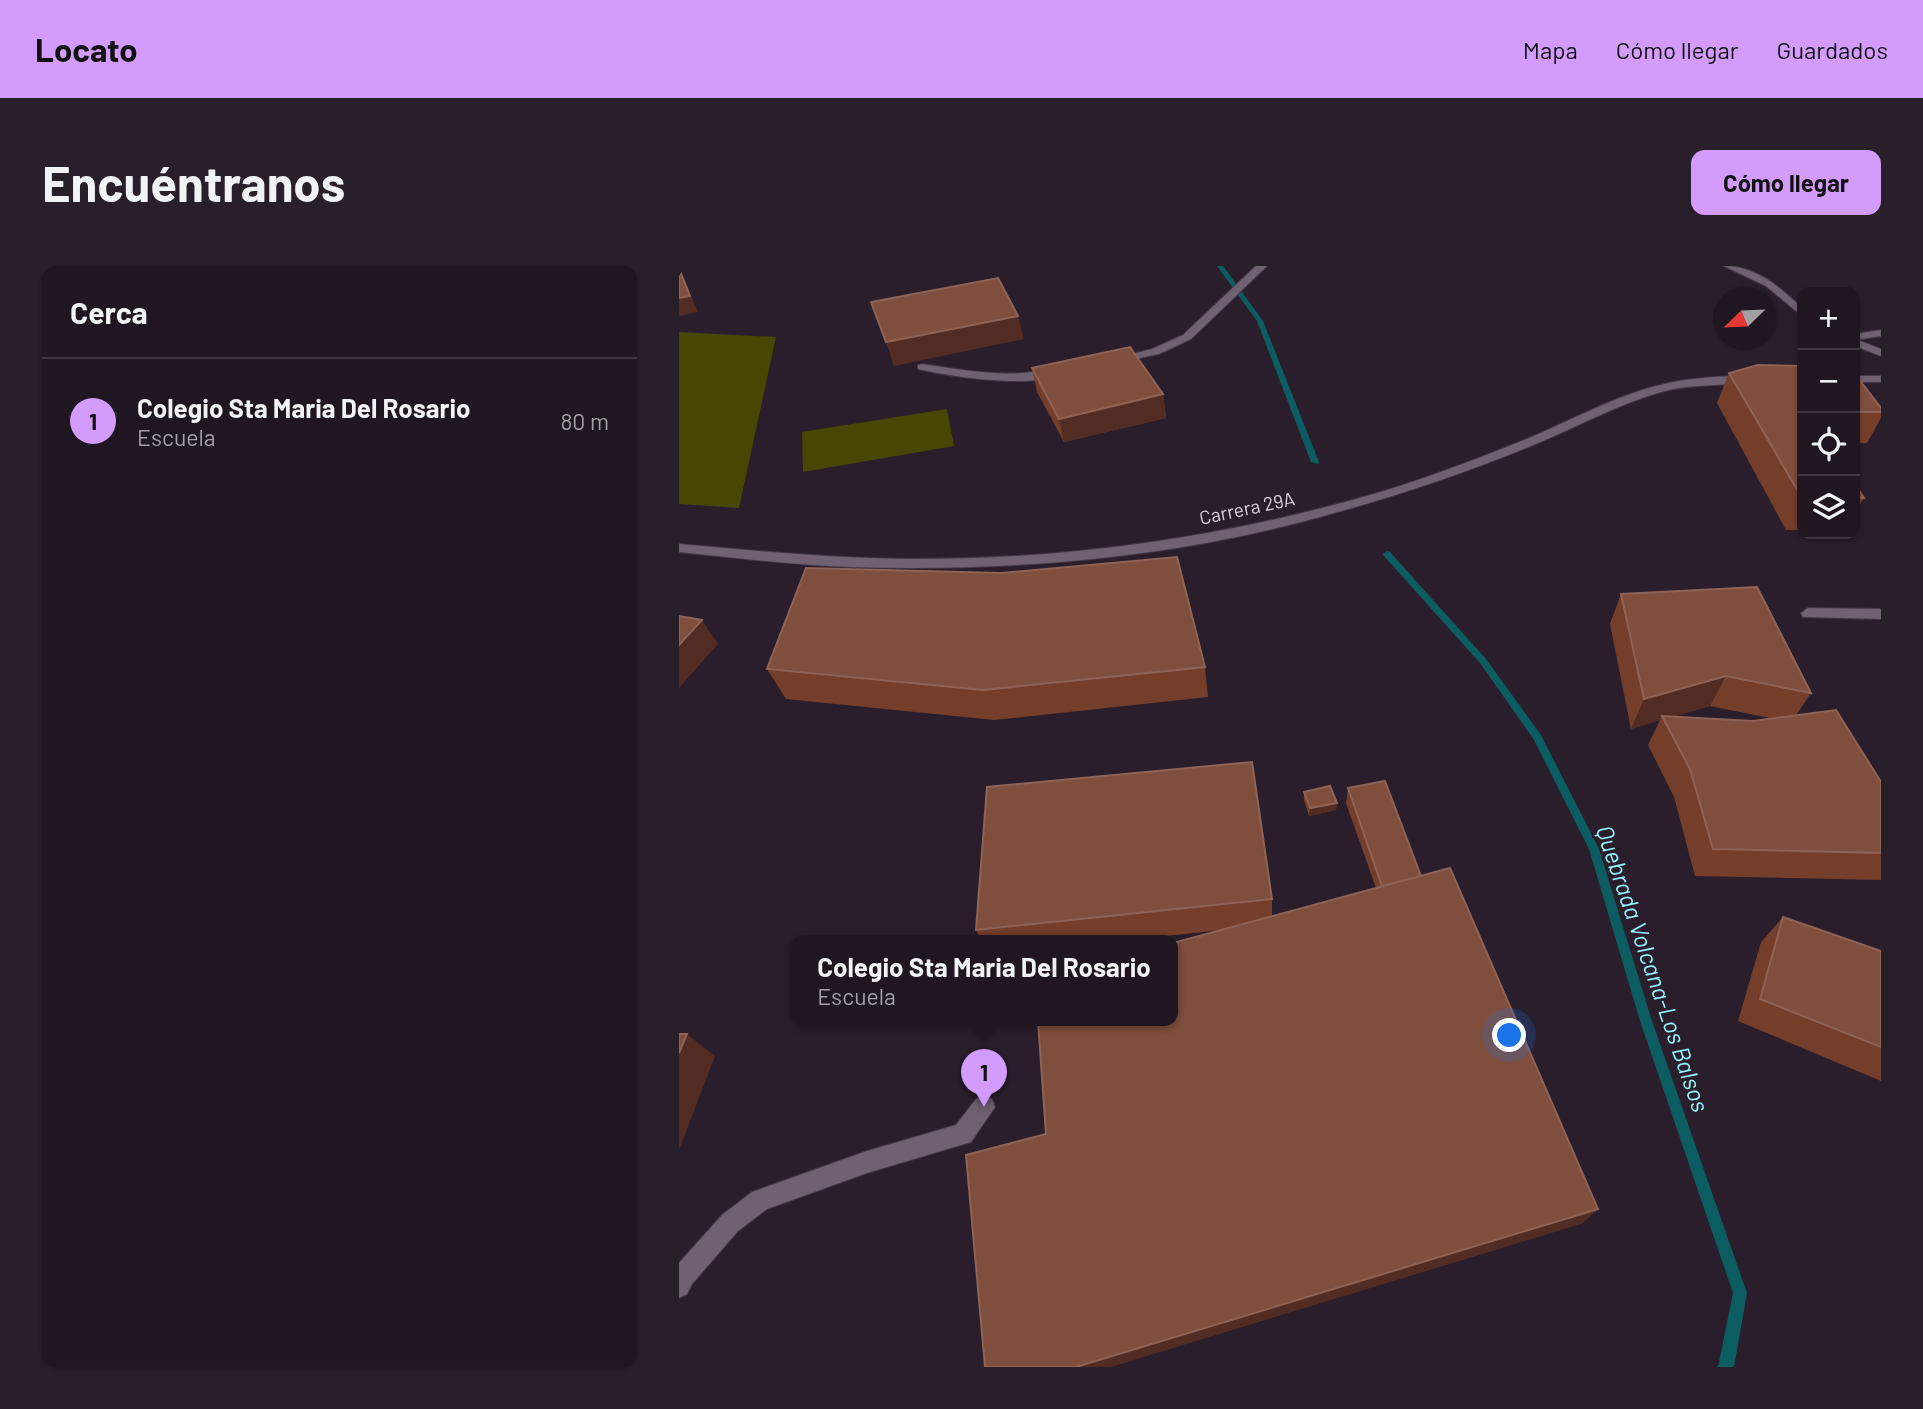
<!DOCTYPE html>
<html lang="es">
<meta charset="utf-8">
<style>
:root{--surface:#201622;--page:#281f2a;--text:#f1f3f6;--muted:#a29fa5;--line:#3d3540;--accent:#d39cfc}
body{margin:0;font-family:Barlow,sans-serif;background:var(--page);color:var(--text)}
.controls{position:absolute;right:21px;top:21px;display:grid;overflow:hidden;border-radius:14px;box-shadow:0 2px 5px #0004}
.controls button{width:63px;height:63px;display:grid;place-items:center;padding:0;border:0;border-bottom:2px solid var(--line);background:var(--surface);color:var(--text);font:35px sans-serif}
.compass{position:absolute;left:1034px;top:21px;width:63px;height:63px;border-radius:50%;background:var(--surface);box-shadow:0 2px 5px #0004;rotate:247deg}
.you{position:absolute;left:831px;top:770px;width:24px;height:24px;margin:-18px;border:5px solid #fff;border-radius:50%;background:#1a73e8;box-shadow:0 0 0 10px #1a73e833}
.badge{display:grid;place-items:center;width:46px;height:46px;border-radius:50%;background:var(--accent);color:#111;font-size:23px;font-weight:700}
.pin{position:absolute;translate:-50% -58px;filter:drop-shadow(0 2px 4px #0008)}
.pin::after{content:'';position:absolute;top:37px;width:24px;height:21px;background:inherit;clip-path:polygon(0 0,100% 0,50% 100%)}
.popup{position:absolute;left:111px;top:669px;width:388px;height:91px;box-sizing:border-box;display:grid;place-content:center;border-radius:14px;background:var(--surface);filter:drop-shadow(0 2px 5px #0005);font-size:23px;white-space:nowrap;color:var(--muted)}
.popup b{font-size:26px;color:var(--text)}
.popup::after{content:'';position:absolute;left:50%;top:100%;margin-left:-14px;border:14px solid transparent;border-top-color:var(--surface)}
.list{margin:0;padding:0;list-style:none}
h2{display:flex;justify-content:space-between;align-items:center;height:91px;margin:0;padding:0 28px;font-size:30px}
h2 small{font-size:23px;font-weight:400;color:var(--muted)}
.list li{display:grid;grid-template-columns:46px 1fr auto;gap:21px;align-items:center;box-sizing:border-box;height:126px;padding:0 28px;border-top:2px solid var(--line)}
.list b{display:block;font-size:26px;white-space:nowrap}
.list p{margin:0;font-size:23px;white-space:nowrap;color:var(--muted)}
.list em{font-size:23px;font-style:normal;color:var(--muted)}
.icon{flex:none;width:38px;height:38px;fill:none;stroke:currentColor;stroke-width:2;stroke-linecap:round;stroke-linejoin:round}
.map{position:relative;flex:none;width:1202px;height:1101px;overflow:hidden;border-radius:14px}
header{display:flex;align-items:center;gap:42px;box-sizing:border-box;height:98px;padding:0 35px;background:var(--accent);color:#111}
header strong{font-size:33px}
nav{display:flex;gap:38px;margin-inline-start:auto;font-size:24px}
.intro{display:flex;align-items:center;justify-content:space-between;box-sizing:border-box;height:168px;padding:0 42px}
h1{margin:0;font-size:49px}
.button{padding:18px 32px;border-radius:14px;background:var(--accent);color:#111;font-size:24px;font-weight:700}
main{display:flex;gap:42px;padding:0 42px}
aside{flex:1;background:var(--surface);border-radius:14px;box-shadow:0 2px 5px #0004}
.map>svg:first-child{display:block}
.green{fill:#474702}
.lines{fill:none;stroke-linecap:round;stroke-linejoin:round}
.stream{fill:#0b5d62;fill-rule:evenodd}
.service-casing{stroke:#433845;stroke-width:2}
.minor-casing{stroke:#433845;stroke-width:2}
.service{fill:#6f6072;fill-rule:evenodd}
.minor{fill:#6f6072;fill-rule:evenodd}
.wall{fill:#753e2a;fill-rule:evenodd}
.shaded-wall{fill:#522b23}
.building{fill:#804e3d;stroke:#8e6356;stroke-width:2}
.labels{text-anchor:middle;stroke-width:6;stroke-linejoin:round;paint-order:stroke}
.far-street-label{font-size:19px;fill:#dad2dc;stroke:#2a1e2d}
.water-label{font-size:24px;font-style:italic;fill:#93f7ff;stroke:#2a1e2d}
</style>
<header>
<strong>Locato</strong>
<nav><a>Mapa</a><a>Cómo llegar</a><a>Guardados</a></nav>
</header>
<div class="intro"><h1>Encuéntranos</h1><a class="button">Cómo llegar</a></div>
<main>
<aside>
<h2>Cerca<small></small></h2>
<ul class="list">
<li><span class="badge">1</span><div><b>Colegio Sta Maria Del Rosario</b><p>Escuela</p></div><em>80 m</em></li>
</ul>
</aside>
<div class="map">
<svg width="1202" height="1101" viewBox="0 0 1202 1101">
<rect width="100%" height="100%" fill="#2a1e2d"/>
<path class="green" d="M0,66l97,5 -37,171 -60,-4z
M268,143l7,37 -151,26 -1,-40z"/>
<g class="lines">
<path class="stream" d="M538,0h6l40,55 56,141 -1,2 -7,-2 -54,-141z
M708,285l3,1 96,107 55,76 58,114 53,172 95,272 -13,74h-16l15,-74 -93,-272 -51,-172 -55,-109 -54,-77 -96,-107 -1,-2z"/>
<defs>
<path id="service" d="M577,0h11l-76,73 -32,15 -43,9 -6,-3 42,-11 31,-14z
M1202,64v6l-26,4v-6z
M243,98c33,5 67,11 100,9 11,0 29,-6 38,0 -23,17 -113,3 -142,-4v-4z
M1129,342l73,1v10l-78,-2 -2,-4z
M305,830l8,3 3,8 -24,35 -104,31 -100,36 -29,22 -46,53 -5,10 -8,4v-35l43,-48 30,-23 115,-41 89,-26 20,-26z"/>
<path id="minor" d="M1045,0c32,0 56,21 78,42v8l-36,-30z
M1176,73l26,10v7l-26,-10z
M1071,110l6,3 -2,2c-31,6 -63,2 -93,11 -43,12 -82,34 -123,51 -67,28 -135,51 -204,70 -156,45 -322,59 -484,54 -57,-2 -114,-9 -171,-15v-8c79,7 157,15 237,15 158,0 316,-23 468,-68 49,-15 98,-34 145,-53 41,-17 80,-39 123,-51 32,-9 65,-11 98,-11z
M1176,110h26v6h-26z"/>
</defs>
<use href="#service" class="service-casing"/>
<use href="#minor" class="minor-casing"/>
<use href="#service" class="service"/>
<use href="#minor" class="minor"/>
</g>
<path class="wall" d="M1123,100v164h-16l-69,-127 12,-30z
M353,102l131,26 3,24 -102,24 -27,-50z
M1176,108l26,34v10l-14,25h-12z
M1176,218l9,14 -9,15z
M942,328l190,99 -15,22 85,67v98l-186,-4 -21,-79 -26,-52 12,-25 -29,9 -21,-105zM1031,440l60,12 -17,3 -81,-4z
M526,401l3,30 -214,23 -208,-21 -19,-30z
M669,522l73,88 177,333 -17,15 -535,-90 176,-204 -103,11h-137l-6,-11 296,-31v17l104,-28 -30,-85z
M625,526l33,11 -1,7 -27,6 -5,-16z
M1104,651l98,34v130l-143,-60 23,-79z"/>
<path class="shaded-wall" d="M0,1l19,45 -19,4z
M339,50l6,23 -130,27 -8,-24z
M484,128l3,24 -102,24 -5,-23z
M23,354l16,24 -39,44v-43z
M1047,410l-16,30 -46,13 -2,-3 -2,4 -29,9 13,-30z
M658,537l-1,7 -27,6 1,-8z
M8,768l28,22 -36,94v-97z
M919,943l-17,15 -470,143h-35z"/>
<path class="building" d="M0,3l11,27 -11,2z
M319,12l20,38 -132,26 -15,-40z
M451,81l33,47 -104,25 -27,-51z
M1079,99l44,1v132l-73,-125z
M1176,108l26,34v4h-26z
M1176,218l9,14h-9z
M498,291l28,110 -222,23 -216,-21 39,-101 195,5z
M1078,321l54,106 -85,-17 -82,23 -23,-105z
M0,350l23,4 -23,25z
M1157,444l45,72v71l-168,-4 -23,-80 -28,-53 91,5z
M573,496l20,137 -296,31 11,-143z
M706,515l36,95 -39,10 -34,-98z
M651,520l7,17 -27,5 -6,-16z
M771,602l148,341 -522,158h-91l-19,-212 80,-21 -8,-113h135v-78z
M1104,651l98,34v96l-121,-48z
M0,768h8l-8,19z"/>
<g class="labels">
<g class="far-street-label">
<text transform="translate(568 242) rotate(-12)" y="7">Carrera 29A</text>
</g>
<g class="water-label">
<text transform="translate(973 703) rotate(71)" y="8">Quebrada Volcana-Los Balsos</text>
</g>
</g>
</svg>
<div class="controls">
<button>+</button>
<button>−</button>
<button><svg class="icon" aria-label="locate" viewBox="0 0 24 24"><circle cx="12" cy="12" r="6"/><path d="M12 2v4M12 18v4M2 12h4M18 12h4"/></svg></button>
<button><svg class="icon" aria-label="layers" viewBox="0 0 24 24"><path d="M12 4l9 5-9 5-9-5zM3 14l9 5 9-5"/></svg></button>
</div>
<svg class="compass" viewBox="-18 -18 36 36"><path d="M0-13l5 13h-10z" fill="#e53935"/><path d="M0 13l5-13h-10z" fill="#a29fa5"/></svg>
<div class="you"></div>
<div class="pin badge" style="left:305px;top:841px">1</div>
<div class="popup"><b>Colegio Sta Maria Del Rosario</b>Escuela</div>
</div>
</main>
